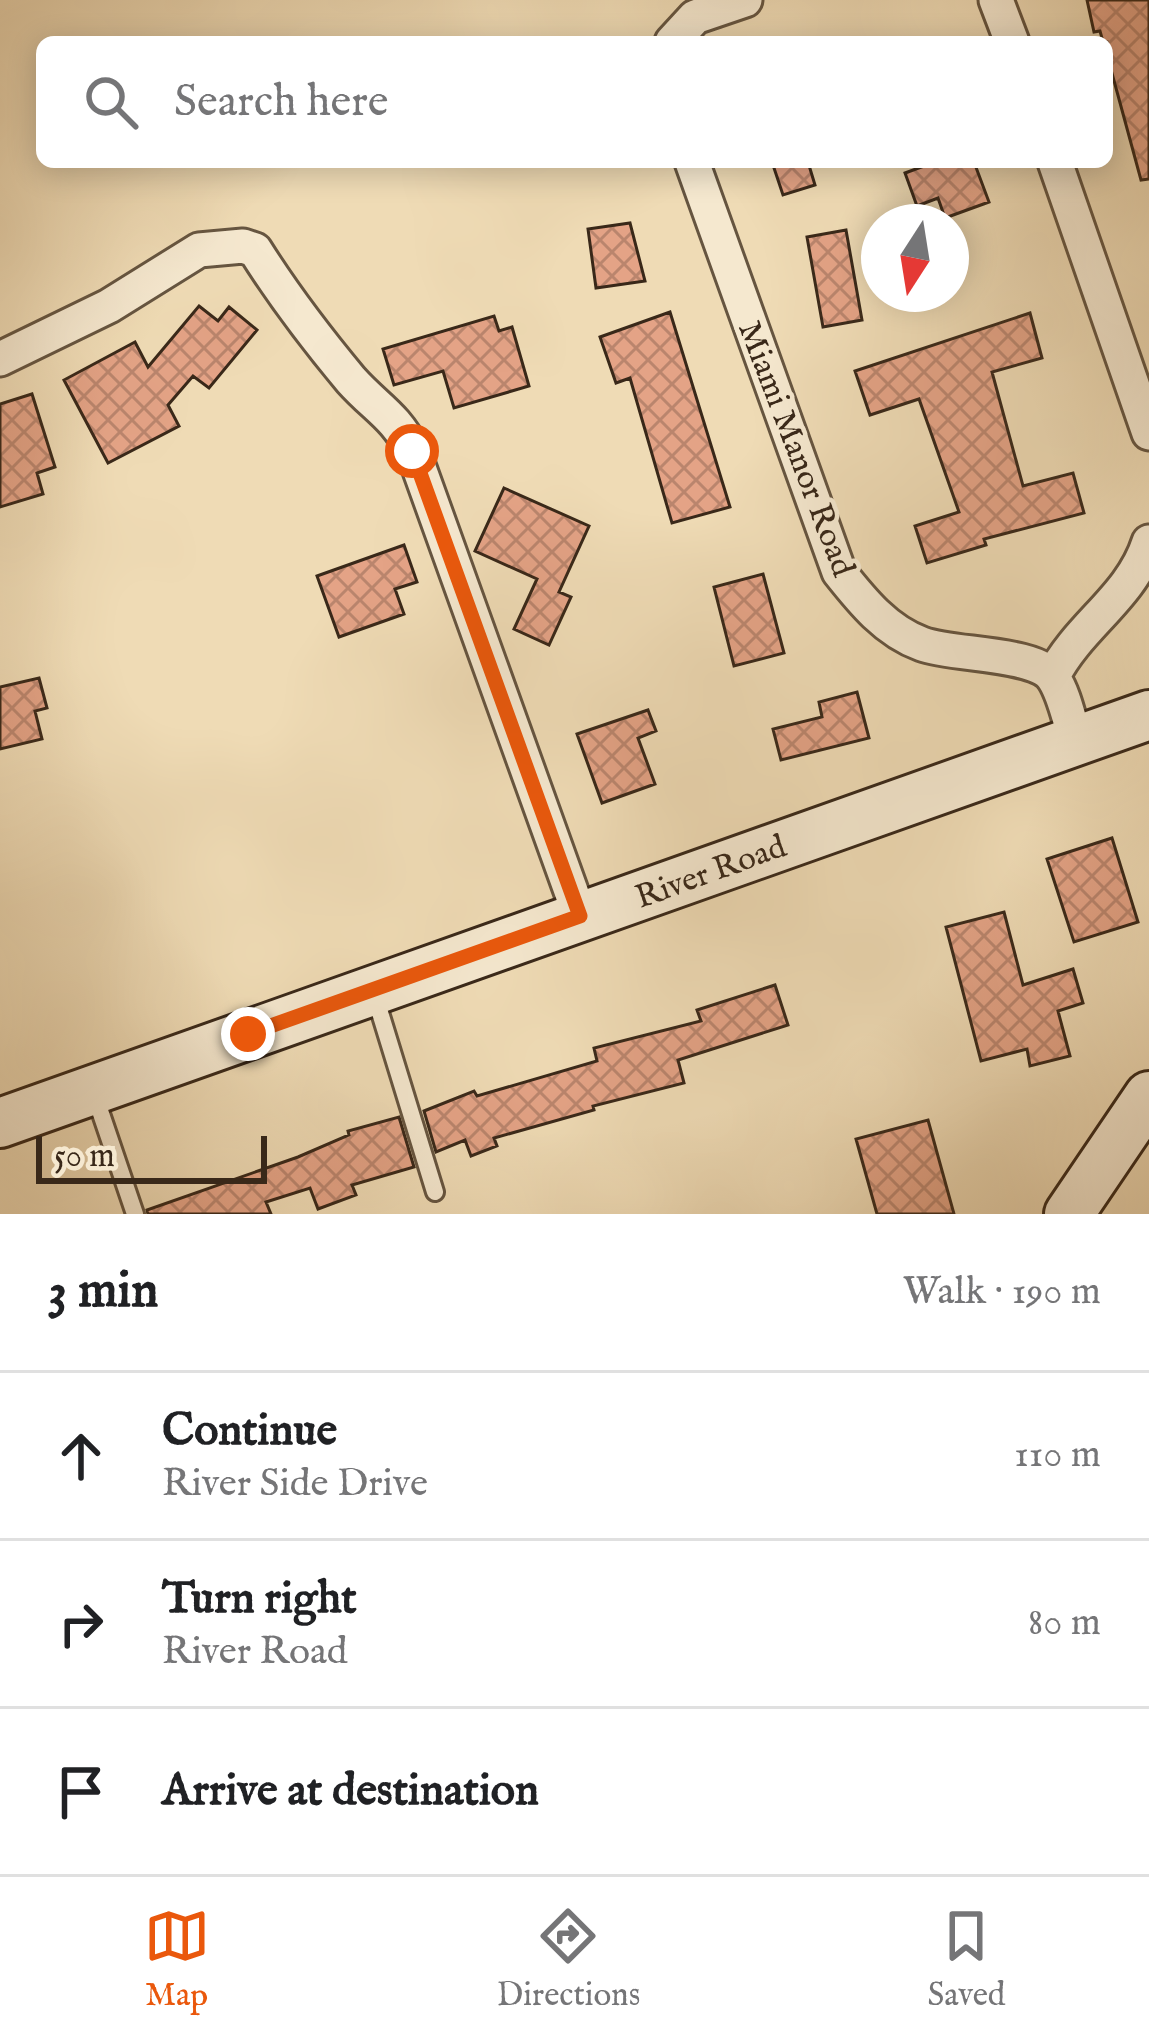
<!DOCTYPE html>
<meta charset="utf-8">
<style>
:root{--surface:#fff;--page:#f2f2f2;--text:#202124;--muted:#757577;--line:#e0e0e0;--accent:#ea580c}
body{margin:0;font-family:"IM FELL English",serif;background:var(--page);color:var(--text)}
.compass{position:absolute;left:861px;top:204px;width:108px;height:108px;border-radius:50%;background:var(--surface);box-shadow:0 6px 30px #0003;rotate:192deg}
.scale{position:absolute;left:36px;bottom:30px;width:231px;box-sizing:border-box;padding-left:12px;border:6px solid #392819;border-top:0;font-size:33px;line-height:42px;white-space:nowrap;color:#392819;-webkit-text-stroke:9px #f5e8cf;paint-order:stroke}
.stop{position:absolute;width:36px;height:36px;margin:-27px;border:9px solid #ea580c;border-radius:50%;background:#fff}
.stop.end{background:#ea580c;border-color:#fff;box-shadow:0 3px 12px #0008}
.list{margin:0;padding:0;list-style:none}
h2{display:flex;justify-content:space-between;align-items:center;height:156px;margin:0;padding:0 48px;font-size:51px}
h2 small{font-size:39px;font-weight:400;color:var(--muted)}
.list li{display:grid;grid-template-columns:78px 1fr auto;gap:36px;align-items:center;box-sizing:border-box;height:168px;padding:0 48px;border-top:3px solid var(--line)}
.list b{display:block;font-size:45px;white-space:nowrap}
.list p{margin:0;font-size:39px;white-space:nowrap;color:var(--muted)}
.list em{font-size:39px;font-style:normal;color:var(--muted)}
.icon{flex:none;width:66px;height:66px;fill:none;stroke:currentColor;stroke-width:2;stroke-linecap:round;stroke-linejoin:round}
.map{position:relative;flex:none;width:1149px;height:1214px;overflow:hidden}
.search{position:absolute;background:var(--surface);box-shadow:0 6px 30px #0003;left:36px;right:36px;top:36px;height:132px;display:flex;align-items:center;gap:30px;box-sizing:border-box;padding:0 42px;border-radius:18px;color:var(--muted);font-size:45px}
.sheet{height:660px;background:var(--surface)}
nav{display:flex;justify-content:space-around;align-items:center;box-sizing:border-box;height:168px;border-top:3px solid var(--line);background:var(--surface);font-size:33px;color:var(--muted)}
nav a{display:grid;justify-items:center;gap:6px}
nav .on{color:var(--accent)}
.map>svg:first-child{display:block}
.building{fill:url(#building-cross-hatch);stroke:#392819;stroke-width:3}
.lines{fill:none;stroke-linecap:round;stroke-linejoin:round}
.lane-casing{stroke:#665540;stroke-width:22}
.street-casing{stroke:#665540;stroke-width:39}
.secondary-casing{stroke:#392819;stroke-width:54}
.lane{stroke:#f5e8cf;stroke-width:16}
.street{stroke:#f5e8cf;stroke-width:33}
.secondary{stroke:#f5e8cf;stroke-width:48}
.route{stroke:#ea580c;stroke-width:15}
.labels{text-anchor:middle;stroke-width:9;stroke-linejoin:round;paint-order:stroke}
.street-label{font-size:33px;fill:#392819;stroke:#f5e8cf}
</style>
<div class="map">
<svg width="1149" height="1214" viewBox="0 0 1149 1214">
<defs>
<pattern id="building-cross-hatch" width="8" height="8" patternUnits="userSpaceOnUse" patternTransform="scale(3)"><rect width="8" height="8" fill="#e4a386"/><path d="M0 0l8 8M0 8l8-8" fill="none" stroke="#ba856d"/></pattern>
</defs>
<rect width="100%" height="100%" fill="#efdbb5"/>
<filter id="stains"><feTurbulence type="fractalNoise" baseFrequency=".00167" numOctaves="4"/><feColorMatrix values="0 0 0 0 .2 0 0 0 0 .09 0 0 0 0 .02 0 0 0 .5 -.17"/></filter>
<radialGradient id="worn" r=".72"><stop offset=".6" stop-color="#630" stop-opacity="0"/><stop offset="1" stop-color="#630" stop-opacity=".3"/></radialGradient>
<path class="building" d="M1087,0h62v179l-8,1 -34,-125v-13h-4l-3,-11 -6,1z
M772,162h36l7,23 -32,10z
M935,162h39l15,40 -44,16 -7,-20 -21,8 -12,-33z
M630,223l15,58 -49,7 -8,-59z
M846,230l16,90 -39,7 -16,-90z
M199,306l19,15 11,-14 28,23 -48,58 -16,-12 -25,29 11,21 -71,37 -44,-83 71,-38 13,25z
M670,312l60,195 -58,16 -42,-145 -14,5 -16,-46z
M1030,313l12,45 -50,14 31,114 50,-13 11,40 -100,26 2,6 -59,18 -12,-37 44,-14 -40,-113 -49,16 -15,-44z
M494,316l5,15 13,-4 17,59 -75,22 -11,-37 -49,14 -11,-36z
M32,394l23,73 -18,6 6,21 -43,13v-103z
M504,488l85,38 -30,66 12,5 -22,48 -35,-16 23,-50 -62,-28z
M404,545l13,37 -22,7 9,25 -65,23 -22,-61z
M763,574l21,79 -50,13 -20,-79z
M39,678l8,30 -12,3 7,28 -42,10v-62z
M857,692l12,46 -88,22 -8,-31 49,-12 -3,-15z
M648,710l8,21 -18,7 17,46 -53,19 -25,-69z
M1112,838l26,84 -64,20 -27,-83z
M1004,912l19,73 50,-16 10,34 -25,8 12,45 -40,10 -3,-17 -46,12 -35,-134z
M775,985l13,40 -110,35 6,23 -91,23 1,4 -100,28 3,8 -26,10 -6,-16 -29,12 -12,-41 50,-20 3,5 120,-35 -3,-13 107,-27 -4,-11z
M399,1117l15,50 -62,18 4,10 -38,14 -8,-21 -44,14 5,12h-123l-1,-4 151,-53 51,-22 -1,-4z
M928,1120l26,94h-77l-21,-75z"/>
<g class="lines">
<defs>
<path id="lane" d="M374,993l61,199
M95,1096l40,118"/>
<path id="street" d="M996,0l16,42
M672,42l23,-25 50,-17
M692,162l147,410c23,29 47,59 83,72 32,12 116,8 132,35 11,17 15,42 22,61
M1055,162l94,271
M0,359l109,-53 90,-56 44,-4 12,4c29,46 61,88 96,130 25,28 44,35 62,71l167,465
M1053,676c26,-51 78,-78 96,-134"/>
<path id="secondary" d="M0,1123l1149,-408
M1069,1214l80,-118"/>
</defs>
<use href="#lane" class="lane-casing"/>
<use href="#street" class="street-casing"/>
<use href="#secondary" class="secondary-casing"/>
<use href="#lane" class="lane"/>
<use href="#street" class="street"/>
<use href="#secondary" class="secondary"/>
</g>
<g class="lines">
<path class="route" d="M248,1034l332,-118 -168,-465"/>
</g>
<g class="labels">
<g class="street-label">
<text transform="translate(798 448) rotate(69)" y="12">Miami Manor Road</text>
<text transform="translate(710 870) rotate(-20)" y="12">River Road</text>
</g>
</g>
<rect width="100%" height="100%" filter="url(#stains)"/>
<rect width="100%" height="100%" fill="url(#worn)"/>
</svg>
<svg class="compass" viewBox="-18 -18 36 36"><path d="M0-13l5 13h-10z" fill="#e53935"/><path d="M0 13l5-13h-10z" fill="#757577"/></svg>
<div class="scale">50 m</div>
<div class="stop" style="left:412px;top:451px"></div>
<div class="stop end" style="left:248px;top:1034px"></div>
<div class="search"><svg class="icon" aria-label="search" viewBox="0 0 24 24"><circle cx="10" cy="10" r="6"/><path d="M15 15l6 6"/></svg>Search here</div>
</div>
<section class="sheet">
<h2>3 min<small>Walk · 190 m</small></h2>
<ul class="list">
<li><svg class="icon" aria-label="ahead" viewBox="0 0 24 24"><path d="M12 20V5M6 11l6-6 6 6"/></svg><div><b>Continue</b><p>River Side Drive</p></div><em>110 m</em></li>
<li><svg class="icon" aria-label="right" viewBox="0 0 24 24"><path d="M7 20v-9h11M14 6l5 5-5 5"/></svg><div><b>Turn right</b><p>River Road</p></div><em>80 m</em></li>
<li><svg class="icon" aria-label="arrive" viewBox="0 0 24 24"><path d="M6 21V4h12l-3 4 3 4H6"/></svg><div><b>Arrive at destination</b></div></li>
</ul>
</section>
<nav>
<a class="on"><svg class="icon" aria-label="map" viewBox="0 0 24 24"><path d="M3 6l6-2 6 2 6-2v14l-6 2-6-2-6 2zM9 4v14M15 6v14"/></svg>Map</a>
<a><svg class="icon" aria-label="directions" viewBox="0 0 24 24"><path d="M12 3l9 9-9 9-9-9zM9 14v-3h6M13 9l2 2-2 2"/></svg>Directions</a>
<a><svg class="icon" aria-label="saved" viewBox="0 0 24 24"><path d="M7 4h10v16l-5-4-5 4z"/></svg>Saved</a>
</nav>
